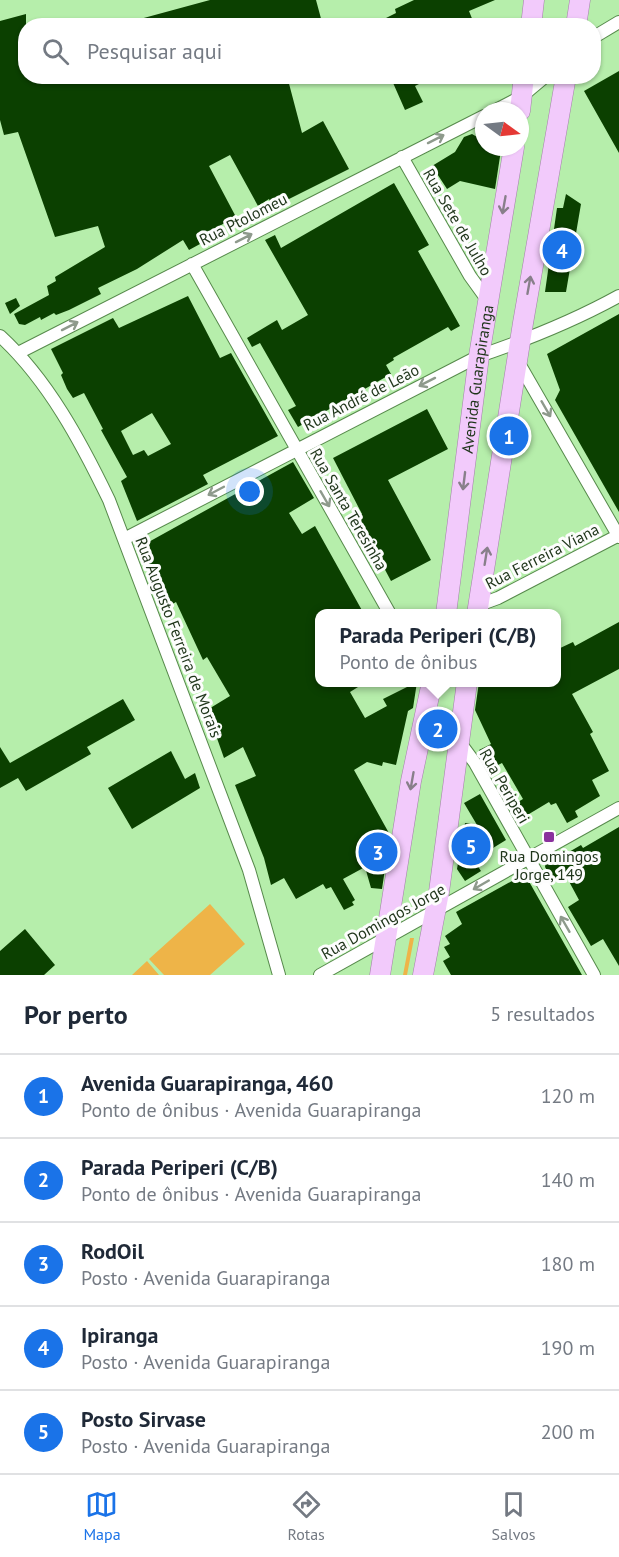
<!DOCTYPE html>
<html lang="pt">
<meta charset="utf-8">
<style>
:root{--surface:#fff;--page:#f2f2f3;--text:#1f2937;--muted:#747a83;--line:#e0e1e3;--accent:#1a73e8}
body{margin:0;font-family:"PT Sans",sans-serif;background:var(--page);color:var(--text)}
.compass{position:absolute;left:475px;top:102px;width:54px;height:54px;border-radius:50%;background:var(--surface);box-shadow:0 2px 4px #0004;rotate:105deg}
.you{position:absolute;left:250px;top:492px;width:21px;height:21px;margin:-15px;border:4px solid #fff;border-radius:50%;background:#1a73e8;box-shadow:0 0 0 9px #1a73e833}
.badge{display:grid;place-items:center;width:39px;height:39px;border-radius:50%;background:var(--accent);color:#fff;font-size:20px;font-weight:700}
.pin{position:absolute;translate:-50% -50%;border:3px solid #fff;box-shadow:0 2px 6px #0006}
.popup{position:absolute;left:315px;top:609px;width:246px;height:78px;box-sizing:border-box;display:grid;place-content:center;border-radius:12px;background:var(--surface);filter:drop-shadow(0 2px 4px #0005);font-size:20px;white-space:nowrap;color:var(--muted)}
.popup b{font-size:22px;color:var(--text)}
.popup::after{content:'';position:absolute;left:50%;top:100%;margin-left:-12px;border:12px solid transparent;border-top-color:var(--surface)}
.list{margin:0;padding:0;list-style:none}
h2{display:flex;justify-content:space-between;align-items:center;height:78px;margin:0;padding:0 24px;font-size:26px}
h2 small{font-size:20px;font-weight:400;color:var(--muted)}
.list li{display:grid;grid-template-columns:39px 1fr auto;gap:18px;align-items:center;box-sizing:border-box;height:84px;padding:0 24px;border-top:2px solid var(--line)}
.list b{display:block;font-size:22px;white-space:nowrap}
.list p{margin:0;font-size:20px;white-space:nowrap;color:var(--muted)}
.list em{font-size:20px;font-style:normal;color:var(--muted)}
.icon{flex:none;width:33px;height:33px;fill:none;stroke:currentColor;stroke-width:2;stroke-linecap:round;stroke-linejoin:round}
.map{position:relative;flex:none;width:619px;height:975px;overflow:hidden}
.search{position:absolute;background:var(--surface);box-shadow:0 2px 4px #0004;left:18px;right:18px;top:18px;height:66px;display:flex;align-items:center;gap:15px;box-sizing:border-box;padding:0 21px;border-radius:24px;color:var(--muted);font-size:22px}
.sheet{height:498px;background:var(--surface)}
nav{display:flex;justify-content:space-around;align-items:center;box-sizing:border-box;height:84px;border-top:2px solid var(--line);background:var(--surface);font-size:16px;color:var(--muted)}
nav a{display:grid;justify-items:center;gap:3px}
nav .on{color:var(--accent)}
.map>svg:first-child{display:block}
.green{fill:#eeb448}
.building{fill:#0b4000;fill-rule:evenodd}
.lines{fill:none;stroke-linecap:round;stroke-linejoin:round}
.minor-casing{stroke:#578a4c;stroke-width:14}
.primary-casing{stroke:#a37faa;stroke-width:21}
.minor{stroke:#fff;stroke-width:12}
.primary{stroke:#f2cafb;stroke-width:20}
.oneway{stroke:#8e9a8c}
.oneway2{stroke:#887f8a}
.poi-dot{fill:#8a319d;stroke:#fdfdfd;stroke-width:2}
.labels{text-anchor:middle;stroke-width:6;stroke-linejoin:round;paint-order:stroke}
.street-label{font-size:16px;fill:#1e3419;stroke:#fdfdfd}
.poi-label{font-size:16px;fill:#1e3419;stroke:#fdfdfd}
</style>
<div class="map">
<svg width="619" height="975" viewBox="0 0 619 975">
<rect width="100%" height="100%" fill="#b6eeab"/>
<path class="green" d="M210,904l35,40 -35,31h-46l-15,-16z
M410,938h4l-7,37h-4z
M147,961l12,14h-27z"/>
<path class="building" d="M210,0h106l7,26h-193l-1,-4z
M414,0h81l-26,11 6,15h-105l26,-13 -1,-4z
M26,14v62h261l15,57 21,-12 26,48 -76,38 -4,-8 -11,7 -28,-51 -21,11 27,51 -39,21 3,6 -11,6 -6,-10 -46,29 -39,19 3,6 -32,16 -13,5 -2,-2 -13,7 -1,-3 -15,8 -6,-1 -5,-10 35,-19 -2,-9 9,-5 -1,-4 50,-30 -7,-21 -43,11 -37,-105 -14,3 -4,-15v-99z
M619,71v82l-35,-62z
M390,76h45l-20,10 8,16 -18,8z
M472,134l12,7v6h11l6,3 -6,39 -35,-8 -13,8 -15,-23 23,-14 9,-15z
M394,183l35,62 -11,6 42,75 -9,5 -3,-4 -55,31 1,2 -8,5 5,9 -93,53 -10,-17 8,-4 -36,-63 -8,4 -5,-9 30,-18 5,10 26,-15 -43,-75 10,-5 6,13z
M566,194l15,10 -15,88h-21l12,-84h6z
M188,296l32,62 11,-5 47,83 -75,39 5,9 -71,37 -16,-40 6,-4 -26,-47 2,-1 -19,-36 -11,5 -6,-9 -6,-14 2,-2 -12,-24 62,-31 6,10zM152,413l19,31 -23,12 -4,-6 -11,5 -12,-24z
M16,298l4,8 -10,8 -5,-11z
M619,314v198l-64,-112 5,-10 -13,-36z
M427,409l21,40 -60,31 43,80 -40,21 -34,-64 5,-3 -29,-56z
M293,462l21,36 -25,15 13,21 13,-8 49,88h-44v68h46l-16,10 15,26 22,-12 -4,-7 34,-17 -4,26 -5,3 -12,54 -13,-3 -1,4 -15,-4 -13,8 36,65 -8,54 -11,-1 -6,-21 -22,12 12,21 -3,2 2,3 -10,5 -13,-23 -5,2 -3,-5 -27,15 -12,-21 -13,7 -7,-27 -29,-73 21,-9 -13,-29 -19,11 -17,-48 23,-14 -23,-39 -4,3 -27,-58 -5,3 -24,-46 3,-2 -5,-13z
M619,622v47l-47,25 21,38 -3,2 19,37 -17,9 8,16 -25,15 3,6 -11,6 -11,-20 -5,2 -2,-3 -30,18 -8,-14 12,-7 -21,-36 -12,6 -11,-19 12,-6 -16,-34 4,-28h77v-32l17,-8 2,4z
M123,699l12,21 -48,27 4,7 -65,37 -8,-13 -18,10v-41l10,16z
M171,751l14,28 10,-6 5,15 -68,41 -24,-41z
M480,794l26,46 -13,8 -10,-18 -6,35 4,6 -16,10 -8,-12 8,-46 12,2 -13,-22z
M619,827v139l-16,-27 -12,7 -23,-39 11,-7 -14,-26 -12,6 -8,-13 1,-5 8,-5 1,3 26,-15 2,3z
M521,876l6,2 55,97h-131l-8,-14 7,-4 -6,-10 6,-3 -5,-8 17,-12 -6,-12z
M25,929l30,36 -11,10h-44v-24z"/>
<g class="lines">
<defs>
<path id="minor" d="M594,37l25,-15
M494,111l27,-14 25,-21
M402,157l68,119 18,25
M192,264l198,350
M0,336c48,44 81,106 109,164l140,370 30,105
M18,353l466,-237
M517,360l102,177
M124,539l355,-183c50,-17 93,-34 140,-60
M479,605l19,-7 121,-63
M458,740l17,23 119,212
M320,975l299,-167"/>
<g id="primary">
<path d="M531,26l3,-26"/>
<path d="M576,26l4,-26"/>
<path d="M520,111l4,-35"/>
<path id="s1" d="M446,614l33,-258 35,-209"/>
<path d="M477,614l46,-291 43,-247"/>
<path d="M380,975l31,-194 21,-99"/>
<path d="M423,975l16,-83 28,-210"/>
</g>
</defs>
<use href="#minor" class="minor-casing"/>
<use href="#primary" class="primary-casing"/>
<use href="#minor" class="minor"/>
<use href="#primary" class="primary"/>
</g>
<defs><path id="oneway-shaft" d="M-6 0H5M1.5-3L5.5 0L1.5 3" fill="none" stroke-width="1.6" stroke-linecap="round" stroke-linejoin="round" transform="scale(1.5)"/></defs>
<g class="oneway">
<use href="#oneway-shaft" transform="translate(436 139) rotate(-27)"/>
<use href="#oneway-shaft" transform="translate(244 238) rotate(-27)"/>
<use href="#oneway-shaft" transform="translate(70 326) rotate(-27)"/>
<use href="#oneway-shaft" transform="translate(427 382) rotate(153)"/>
<use href="#oneway-shaft" transform="translate(546 409) rotate(60)"/>
<use href="#oneway-shaft" transform="translate(216 491) rotate(152)"/>
<use href="#oneway-shaft" transform="translate(325 499) rotate(60)"/>
<use href="#oneway-shaft" transform="translate(481 885) rotate(150)"/>
<use href="#oneway-shaft" transform="translate(565 924) rotate(-120)"/>
</g>
<g class="oneway2">
<use href="#oneway-shaft" transform="translate(504 205) rotate(100)"/>
<use href="#oneway-shaft" transform="translate(529 285) rotate(-80)"/>
<use href="#oneway-shaft" transform="translate(464 481) rotate(97)"/>
<use href="#oneway-shaft" transform="translate(486 556) rotate(-81)"/>
<use href="#oneway-shaft" transform="translate(412 781) rotate(100)"/>
</g>
<rect class="poi-dot" x="543" y="831" width="12" height="12" rx="3"/>
<g class="labels">
<g class="street-label">
<text transform="translate(243 219) rotate(-27)" y="6">Rua Ptolomeu</text>
<text transform="translate(458 222) rotate(60)" y="6">Rua Sete de Julho</text>
<text dy="6" stroke="none"><textPath href="#s1" startOffset="237">Avenida Guarapiranga</textPath></text>
<text transform="translate(361 397) rotate(-27)" y="6">Rua André de Leão</text>
<text transform="translate(349 509) rotate(60)" y="6">Rua Santa Teresinha</text>
<text transform="translate(542 556) rotate(-27)" y="6">Rua Ferreira Viana</text>
<text transform="translate(179 637) rotate(69)" y="6">Rua Augusto Ferreira de Morais</text>
<text transform="translate(505 786) rotate(60)" y="6">Rua Periperi</text>
<text transform="translate(383 921) rotate(-29)" y="6">Rua Domingos Jorge</text>
</g>
<g class="poi-label">
<text x="549" y="862">Rua Domingos<tspan x="549" dy="18">Jorge, 149</tspan></text>
</g>
</g>
</svg>
<svg class="compass" viewBox="-18 -18 36 36"><path d="M0-13l5 13h-10z" fill="#e53935"/><path d="M0 13l5-13h-10z" fill="#747a83"/></svg>
<div class="you"></div>
<div class="pin badge" style="left:509px;top:436px">1</div>
<div class="pin badge" style="left:438px;top:729px">2</div>
<div class="popup"><b>Parada Periperi (C/B)</b>Ponto de ônibus</div>
<div class="pin badge" style="left:378px;top:852px">3</div>
<div class="pin badge" style="left:562px;top:250px">4</div>
<div class="pin badge" style="left:471px;top:846px">5</div>
<div class="search"><svg class="icon" aria-label="search" viewBox="0 0 24 24"><circle cx="10" cy="10" r="6"/><path d="M15 15l6 6"/></svg>Pesquisar aqui</div>
</div>
<section class="sheet">
<h2>Por perto<small>5 resultados</small></h2>
<ul class="list">
<li><span class="badge">1</span><div><b>Avenida Guarapiranga, 460</b><p>Ponto de ônibus · Avenida Guarapiranga</p></div><em>120 m</em></li>
<li><span class="badge">2</span><div><b>Parada Periperi (C/B)</b><p>Ponto de ônibus · Avenida Guarapiranga</p></div><em>140 m</em></li>
<li><span class="badge">3</span><div><b>RodOil</b><p>Posto · Avenida Guarapiranga</p></div><em>180 m</em></li>
<li><span class="badge">4</span><div><b>Ipiranga</b><p>Posto · Avenida Guarapiranga</p></div><em>190 m</em></li>
<li><span class="badge">5</span><div><b>Posto Sirvase</b><p>Posto · Avenida Guarapiranga</p></div><em>200 m</em></li>
</ul>
</section>
<nav>
<a class="on"><svg class="icon" aria-label="map" viewBox="0 0 24 24"><path d="M3 6l6-2 6 2 6-2v14l-6 2-6-2-6 2zM9 4v14M15 6v14"/></svg>Mapa</a>
<a><svg class="icon" aria-label="directions" viewBox="0 0 24 24"><path d="M12 3l9 9-9 9-9-9zM9 14v-3h6M13 9l2 2-2 2"/></svg>Rotas</a>
<a><svg class="icon" aria-label="saved" viewBox="0 0 24 24"><path d="M7 4h10v16l-5-4-5 4z"/></svg>Salvos</a>
</nav>
